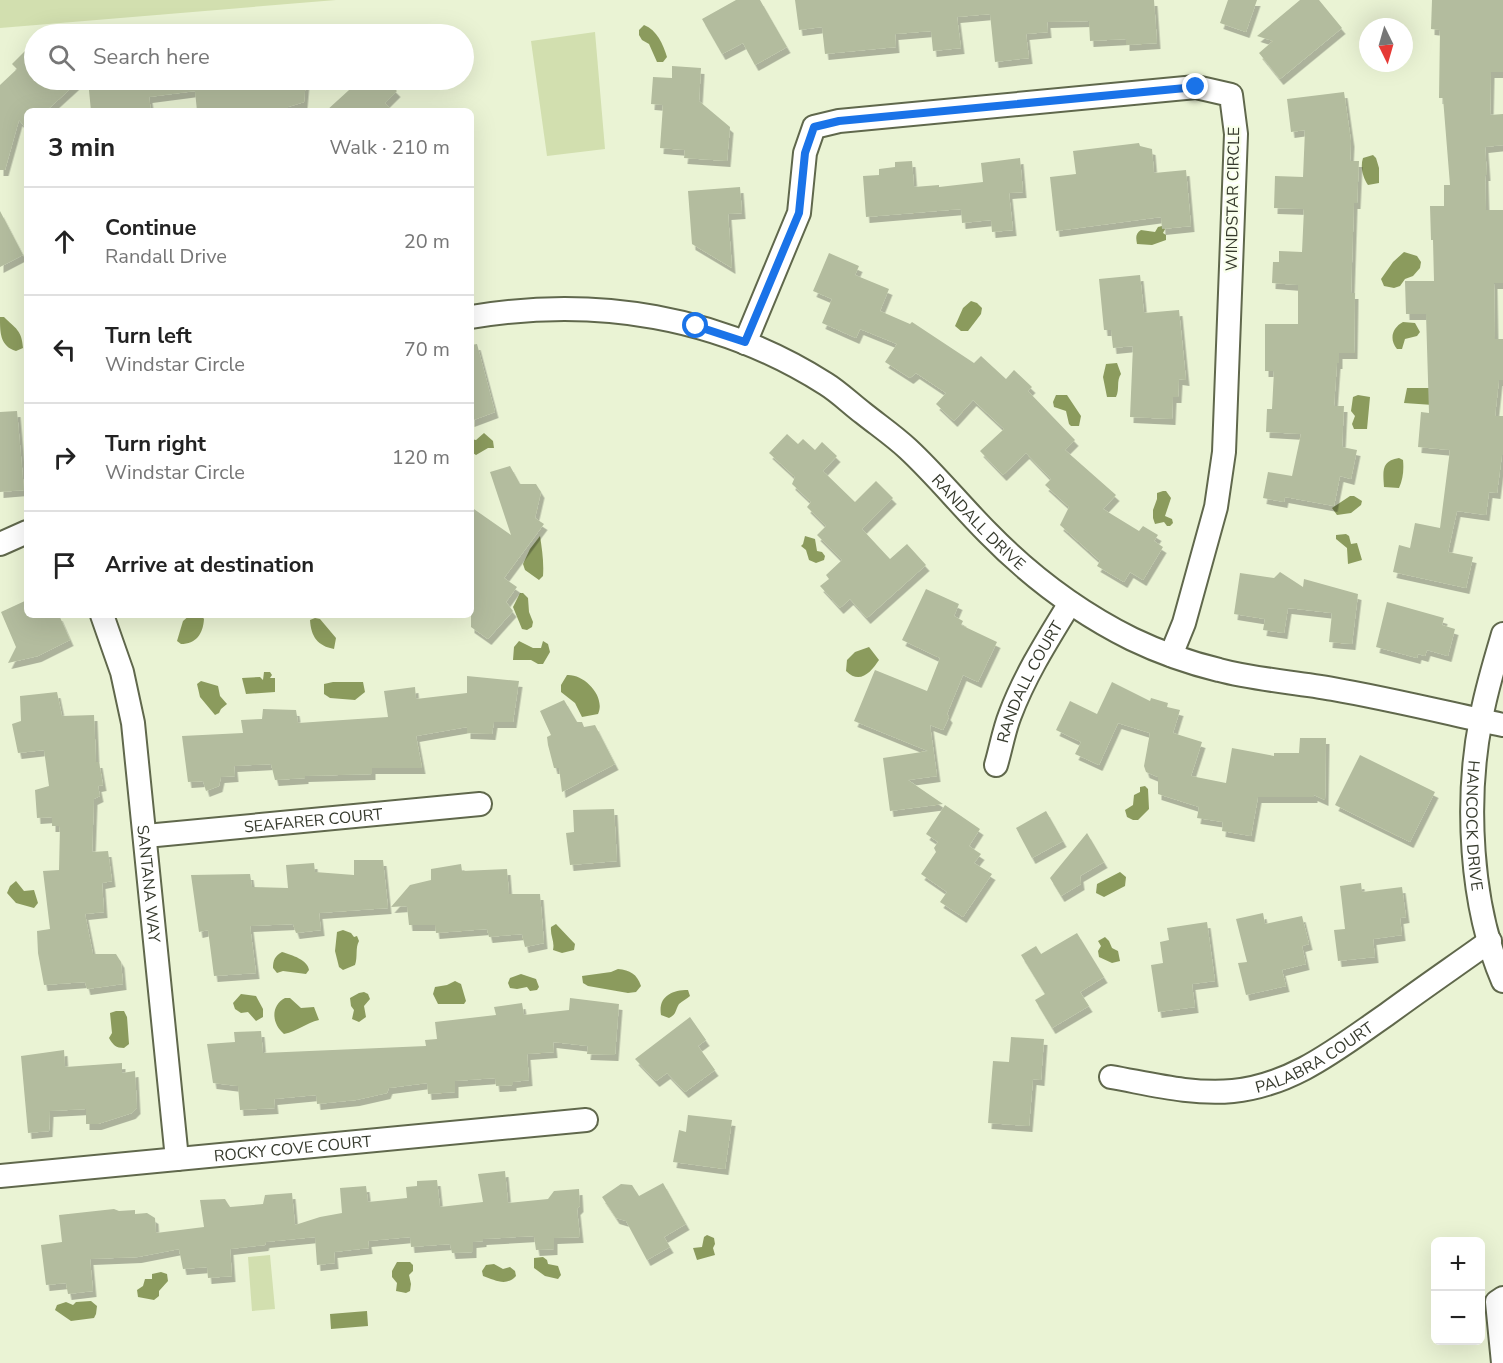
<!DOCTYPE html>
<meta charset="utf-8">
<style>
:root{--surface:#fff;--page:#f2f2f2;--text:#222;--muted:#767676;--line:#e0e0e0}
body{margin:0;font-family:"Nunito Sans",sans-serif;background:var(--page);color:var(--text)}
.controls{position:absolute;right:18px;bottom:18px;display:grid;overflow:hidden;border-radius:9px;box-shadow:0 6px 24px #0002}
.controls button{width:54px;height:54px;display:grid;place-items:center;padding:0;border:0;border-bottom:2px solid var(--line);background:var(--surface);color:var(--text);font:30px sans-serif}
.compass{position:absolute;left:1359px;top:18px;width:54px;height:54px;border-radius:50%;background:var(--surface);box-shadow:0 6px 24px #0002;rotate:175deg}
.stop{position:absolute;width:18px;height:18px;margin:-14px;border:4px solid #1a73e8;border-radius:50%;background:#fff}
.stop.end{background:#1a73e8;border-color:#fff;box-shadow:0 2px 6px #0008}
.list{margin:0;padding:0;list-style:none}
h2{display:flex;justify-content:space-between;align-items:center;height:78px;margin:0;padding:0 24px;font-size:26px}
h2 small{font-size:20px;font-weight:400;color:var(--muted)}
.list li{display:grid;grid-template-columns:39px 1fr auto;gap:18px;align-items:center;box-sizing:border-box;height:108px;padding:0 24px;border-top:2px solid var(--line)}
.list b{display:block;font-size:22px;white-space:nowrap}
.list p{margin:0;font-size:20px;white-space:nowrap;color:var(--muted)}
.list em{font-size:20px;font-style:normal;color:var(--muted)}
.icon{flex:none;width:33px;height:33px;fill:none;stroke:currentColor;stroke-width:2;stroke-linecap:round;stroke-linejoin:round}
.map{position:relative;flex:none;width:1503px;height:1363px;overflow:hidden}
.search{position:absolute;background:var(--surface);box-shadow:0 6px 24px #0002;left:24px;top:24px;width:450px;height:66px;display:flex;align-items:center;gap:15px;box-sizing:border-box;padding:0 21px;border-radius:33px;color:var(--muted);font-size:22px}
.panel{position:absolute;background:var(--surface);box-shadow:0 6px 24px #0002;left:24px;top:108px;width:450px;height:510px;border-radius:9px}
.map>svg:first-child{display:block}
.green{fill:#d2dfaf}
.water{fill:#8b9b5d}
.building{fill:#b3bc9e;filter:url(#shadow)}
.lines{fill:none;stroke-linecap:round;stroke-linejoin:round}
.minor-casing{stroke:#60684c;stroke-width:26}
.minor{stroke:#fff;stroke-width:22}
.route{stroke:#1a73e8;stroke-width:8}
.labels{text-anchor:middle;stroke-width:4.5;stroke-linejoin:round;paint-order:stroke}
.street-label{font-size:16px;fill:#363a2d;stroke:#f9ffec}
</style>
<div class="map">
<svg width="1503" height="1363" viewBox="0 0 1503 1363">
<defs>
<filter id="shadow"><feDropShadow dx="3.5" dy="6" stdDeviation="0" flood-color="#0004"/></filter>
</defs>
<rect width="100%" height="100%" fill="#eaf3d4"/>
<path class="green" d="M0,0h336l-336,28z
M595,32l10,117 -58,7 -16,-115z
M270,1255l5,54 -23,2 -4,-54z"/>
<path class="water" d="M644,25c13,5 19,19 23,32l-4,5h-6l-8,-18 -7,-4 -3,-5v-5z
M1373,155l3,3 3,10v15l-11,2c-5,-7 -8,-18 -5,-27z
M1162,226l3,3 -2,4 3,2v5l-14,5 -15,-1c-1,-6 -2,-10 4,-14l14,2 3,-5z
M1404,252l13,4 4,6 -1,6 -7,8 -8,3 -5,7 -6,2 -10,-2 -3,-7 12,-17z
M971,301l6,2 5,5 -1,6 -13,17h-7l-6,-5 8,-18z
M0,317h4c11,11 18,13 19,31l-7,3c-16,-5 -16,-18 -16,-34z
M1403,322l12,1 5,9 -3,4 -12,3 -3,10h-5c-8,-10 -5,-21 6,-27z
M1117,363l4,11c-5,7 -1,15 -5,23h-9l-4,-20 3,-13z
M1407,388h35l-9,17 -29,-2z
M1056,395h11l14,21 -2,10h-8l-2,-2 -3,-13 -12,-4 -1,-5z
M1358,395l12,2 -3,32h-13l-2,-5 3,-8 -4,-5 2,-14z
M484,433l9,8 1,7h-6l-12,7 -5,-3v-13l5,1z
M1399,458l4,2c1,10 0,19 -4,28l-15,-1c-1,-16 -3,-26 15,-29z
M1163,491h3l5,7 -6,18 7,3 1,4 -3,3h-3l-3,-4 -9,2 -2,-6v-8l4,-11v-6z
M1350,496h4l8,5 -1,4 -10,8 -14,2 -5,-7z
M1346,534l3,2 2,8 6,-1 5,17 -14,4 -1,-16 -11,-9v-4z
M540,536c2,13 4,26 3,40l-4,4 -14,-10 -2,-6 7,-15z
M805,536l10,3 2,12 5,1 3,4 -1,4 -8,3 -7,-3 -3,-10 -5,-4 2,-2z
M520,593h3l5,5 1,14 4,10 -1,5 -5,3 -5,-1 -9,-22z
M190,615h11l3,4c-1,15 -8,25 -23,25l-4,-3 6,-20z
M315,618l5,1 16,19 -2,11c-16,-3 -23,-12 -24,-29z
M519,641l14,7h8l2,-7 5,3 2,8 -7,12h-5l-7,-4h-18l1,-13z
M869,647l10,13c-8,12 -19,25 -33,11l1,-11 8,-8z
M264,672h6l2,3 -2,3h5v14l-29,2 -4,-16 18,-1 3,3z
M567,675c18,-1 39,22 31,39l-16,3 -7,-14 -14,-11v-7z
M201,681l17,5 2,10 7,8 -6,5 -2,4 -4,2 -15,-18 -3,-13z
M333,682h30l2,10 -10,8 -25,-2 -6,-4v-10z
M1145,786l3,3 1,20 -11,11h-5l-6,-3 -2,-7 8,-5 1,-10 6,-3v-5z
M1120,872l6,5 -1,9 -21,11 -8,-4 1,-9z
M16,881l8,10 10,-1 4,13 -4,5 -18,-5 -9,-10 3,-7z
M556,924l19,20 -1,6 -12,3 -9,-3c2,-9 -3,-14 -2,-23z
M343,930l8,3 3,4 3,-1 2,5c-4,7 -1,16 -4,24l-12,5 -4,-3 -4,-16 2,-19z
M1105,937l4,4 3,7 6,3 2,10 -8,2 -13,-6 -1,-6 3,-5 -3,-5z
M282,952c10,3 26,8 27,18l-3,4 -23,-3 -6,2 -4,-5c0,-8 2,-12 9,-16z
M618,969c12,1 19,5 23,17l-5,6 -8,1 -40,-7 -5,-3 -1,-7 29,-4z
M521,974l15,5 3,8 -2,3 -7,1 -3,-4 -10,2 -7,-1 -2,-5 2,-5z
M455,981l6,3 5,17 -2,3h-26l-5,-10 2,-7 12,-2z
M688,990l2,6c-3,3 -8,5 -11,8 -4,6 -2,10 -10,14l-8,-3c-3,-18 10,-25 27,-25z
M364,992l4,2 2,5 -6,7 2,11 -7,5 -7,-3 2,-9 -3,-4 -1,-8 9,-5z
M241,994l15,2 7,13v8l-7,4 -8,-9 -7,1 -6,-4 -2,-6z
M285,998h5l11,10 13,-1 5,13c-13,3 -21,11 -35,14 -12,-10 -14,-28 1,-36z
M116,1011h8l3,6 2,27 -5,4c-8,0 -11,-3 -15,-10l3,-5 -2,-20z
M707,1235l7,3 1,6 -2,4 2,7 -18,5 -4,-12 9,-1 2,-10z
M543,1257l4,3 1,4 10,2 3,9 -3,4 -13,-3 -11,-8v-10z
M397,1262h13l3,3v6l-4,4 2,9 -1,7 -4,2 -10,-2 1,-8 -5,-6v-6z
M494,1264l9,5 7,-2 5,4 1,5c-10,11 -21,4 -33,0l-1,-5 4,-6z
M161,1272l6,2 1,7 -9,10v5l-5,4 -16,-3 -1,-7 6,-4 2,-7h7v-5z
M91,1301l6,5 -1,8 -2,4 -23,3 -16,-11 2,-5 9,-3 7,3 3,-3z
M367,1311l1,15 -37,3 -1,-15z"/>
<path class="building" d="M736,0h24l27,47 -32,18 -12,-22 -21,11 -20,-35z
M795,0h359l3,43 -31,2v-6l-36,2 -1,-20 -42,1 1,10 -22,2 3,24 -34,4 -5,-48 -33,3 4,31 -28,3 -2,-20 -36,3 1,13 -71,7 -3,-27 -23,3z
M1228,0h29l-11,32 -26,-9z
M1300,0h19l23,28 -62,51 -21,-26 14,-12 -16,-5z
M1432,0h71v72h-12l-1,43 13,-1v31l-18,2 2,28h-2l1,35h17v73h-9l1,56h8v41h-4l-4,36h8v39h-1l-5,38 -8,-1 -3,23 -29,-4 -9,41 25,5 -7,31 -73,-16 6,-27 11,3 5,-25 25,5 10,-78 -32,-3 3,-35 8,1 -3,-99h-20l-1,-33h29l-1,-41h-2l-1,-34h14v-21h6l-7,-87h-4l1,-68 -9,-1z
M34,42v38h46l-34,31h-19v18l-8,-9 -14,50h-5v-85l17,-16 -5,-5z
M672,66l29,2 -2,33 31,26 -3,34 -43,-3 1,-8 -25,-2 3,-43 -12,-1 2,-27 19,1z
M88,80h218l-2,22 -16,5v4h-91l-2,-20 -46,6 2,14h-60z
M360,80l15,6 6,-6h5l11,11 -12,12 8,8h-67z
M1344,92l7,49 -1,20h9l-2,42h-3l-3,90h4l-1,60h-15v10h-2l-3,43h10l-2,41 15,3 -6,29 -11,-3 -6,30 -49,-9 -1,5 -21,-4 5,-26 24,4 9,-42 -35,-2 1,-23h5l2,-38h-9v-47h33v-39l-26,-2 1,-21h6v-11l23,1 2,-43 -30,-1 1,-32 28,1 2,-47 -14,2 -4,-33z
M1139,143l1,3 12,3 2,24 32,-3 5,56 -29,3 -1,-12 -105,14 -6,-54 26,-3 -3,-23z
M1020,158l3,34 -14,1 4,37 -21,2 -1,-12 -29,3 -1,-14 -95,8 -3,-41 16,-1v-6l16,-2v-5l17,-1 2,26 25,-2v2l44,-5 -2,-19z
M740,187l2,26 -14,1 4,54 -40,-24 -4,-53z
M0,211l23,44 -23,12z
M829,253l30,13 -4,9 34,14 -9,22 30,13 2,-2 62,41 7,-7 25,23 8,-9 18,17 -4,4 47,49 -10,10 51,45 -13,14 36,22 4,-5 15,9 -4,6 9,6 -20,33 -13,-8 -6,10 -27,-16 3,-5 -40,-36 9,-18 -24,-22 6,-6 -25,-26 -23,22 -23,-24 24,-22 -31,-29 -19,21 -18,-17 10,-11 -30,-20 -6,5 -25,-16 12,-18 -37,-15 -4,9 -34,-15 10,-24 -19,-8z
M1140,275l4,38 35,-3 7,70 -7,-1 -1,18h-5l-1,22 -42,-2 3,-71 -20,2 -2,-18h-7l-5,-51z
M477,344l18,68 -24,9v-76z
M17,411l7,79 -24,2v-80z
M787,434l11,10 5,-5 12,11 7,-8 15,14 -14,15 32,31 21,-21 17,17 -31,31 28,30 17,-15 19,21 -59,53 -17,-19 -10,9 -20,-22 9,-7 -3,-4 16,-15 -25,-25 9,-9 -19,-19 4,-5 -19,-18 3,-7 -26,-24z
M510,466l10,18h16l5,8 -6,26 9,6 -40,54 13,9 -11,15 7,9 -25,28 -17,-12v-120l40,28 -21,-63z
M1280,572l23,15 1,-8 54,15 -6,50 -23,-2 3,-29 -44,-5 -4,25 -21,-3 2,-11 -31,-5 6,-41 34,5z
M926,589l33,15 -5,12 9,5 -2,4 36,17 -19,40 -15,-7 -16,39 2,3 -6,13 -13,-5 7,51 -29,4 35,24 -53,7 -7,-53 45,-7 -74,-30 21,-51 52,21 13,-33 -38,-18z
M27,600v15h32l11,25 -32,16 -30,7 8,-16 -15,-35z
M1387,602l57,16 -2,7 13,4 -7,27 -21,-6 -2,6 -7,-2 -1,4 -41,-11z
M467,676l52,5 -6,41h-19l-2,12 -25,-1v-6l-51,9 6,32h-50v6l-67,2v2l-30,2 -4,-16 -37,2 1,10 -14,1 -2,9 -13,5 -3,-10 -15,1 -6,-46 61,-3 -2,-13 21,-1 1,-10 33,1 2,13 90,-6 -4,-26 31,-4 1,12 51,-6z
M1112,682l38,19 1,-3 17,5 -1,4 13,3 -7,23 29,9 -11,34 35,7 6,-35 42,8v-3h25l1,-15h26l-1,62 -11,-5v2h-56l-7,39 -29,-5 1,-9 -26,-4 2,-11 -41,-13v-17l-12,-5 -2,-6 6,-33 -32,-10 -19,42 -24,-11 6,-12 -25,-12 14,-29 27,13z
M57,692l5,24 32,-1 2,47h3l4,23 -5,1 2,10 -6,3 -2,53 16,-1 4,30 -10,2 2,29 -19,2 8,40h23l5,8 2,22 -36,5 -2,-7 -41,3 -6,-32 -1,-22 13,-2 -7,-58 16,-1 1,-44h-8v-9l-15,1 -2,-28 14,-4 -5,-36 -26,3 -6,-29 9,-3 -1,-25z
M564,700l13,22h5l2,5 11,-2 20,39 -53,28 -3,-24h-5l-6,-23 -1,-8 4,-2 -11,-24z
M1360,755l75,37 -25,50 -75,-37z
M945,805l35,24 -11,17 12,8 -7,9 18,11 -29,43 -23,-15 7,-10 -26,-18 15,-22 -2,-4 4,-6 -12,-8z
M614,809l3,52 -47,4 -4,-32 8,-1 -1,-22z
M1046,811l17,30 -31,17 -16,-30z
M1087,833l17,29 -24,14 1,8 -20,12 -11,-18z
M354,860h29l5,48 -69,5 2,17 -25,3 -3,-9 -43,2 6,47 -42,3 -6,-46 -9,2 -8,-57 59,-1 2,13 36,1 -2,-23 28,-2 1,9 39,3z
M461,864l1,7 45,-2 2,25h31l4,49 -19,4 -3,-13 -33,3 -2,-8 -51,4 -1,-8h-26l-2,-19 -16,1 19,-22 21,-5v-11z
M1361,883l1,9 40,-5 4,30 -6,1 2,17 -29,4 2,18 -37,4 -4,-31 11,-1 -5,-43z
M1263,913l2,11 37,-8 7,28 -7,2 4,18 -24,6 4,16 -40,9 -8,-32 9,-1 -11,-43z
M1207,922l8,59 -23,3 3,23 -37,5 -7,-47 12,-2 -3,-21 9,-2 -2,-12z
M1077,933l27,44 -24,15 9,14 -37,22 -17,-28 10,-6 -24,-39 15,-9 5,8z
M570,998l49,6 -4,51 -28,-1 1,-8 -35,-4 1,10 -27,2 2,26 -16,2v3l-17,1 -1,-8 -40,3v11l-27,2 -1,-11 -38,5 -2,5 -31,7 -39,4 -1,-9 -42,4 1,9 -35,2 -2,-24 -25,-3 -6,-39 28,-2 -1,-10 27,-1 2,22 163,-7 -1,-6 12,-1 -2,-17 61,-7 -2,-8 28,-4 2,12 45,-5z
M690,1017l16,23 -8,6 17,24 -30,22 -18,-19 -11,8 -21,-22z
M1011,1037l33,2 -3,41 -8,-1 -4,47 -41,-3 5,-62 16,1z
M64,1050l1,17 57,-4v10l13,-2 2,37 -5,5 -34,11h-12v-15l-36,2 -1,20 -21,2 -7,-77z
M688,1115l44,5 -7,49 -52,-7 6,-32 7,2z
M505,1171l3,32 40,-4 6,-8 25,-2 1,17 -3,3 3,28 -26,1v11l-18,1 -2,-14 -51,3v2l-10,1v10l-21,1 -2,-9 -39,3 -1,-10 -42,4 1,7 -35,4 1,11 -18,2 -2,-28 -49,5 -1,3 -35,4 2,27 -24,2 -1,-11 -24,2 -4,-20 -41,8 -48,2 3,32 -25,3 -2,-11 -20,2 -5,-40 21,-3 -3,-27 55,-6 5,2 16,-1v4l12,-1 8,5 1,15 48,-6 -4,-27 25,-1 5,8 33,-3 2,-9 27,-2 3,32 25,-8 22,-4 -2,-25 26,-2 2,16 39,-4 -1,-11 11,-1v-5l20,-1 3,27 43,-5 -5,-28z
M663,1183l23,41 -22,13 6,10 -23,13 -21,-39 -10,-3 -14,-21 19,-13 11,1 7,11z"/>
<g class="lines">
<defs>
<g id="minor">
<path id="s1" d="M471,317c125,-21 248,-1 355,67 13,8 25,20 37,29 15,12 31,23 45,36 28,26 53,57 80,84 42,43 90,79 144,106 27,13 58,24 87,31 37,10 77,12 114,19 57,10 114,24 170,36"/>
<path d="M745,343l54,-130 6,-60 9,-26 25,-6 357,-34 35,8 5,39 -12,318 -8,55 -32,116 -13,32"/>
<path d="M0,544l27,-12"/>
<path id="s2" d="M102,615l20,57 11,51 44,436"/>
<path id="s3" d="M1503,634c-8,28 -17,56 -22,85 -16,81 -11,186 22,262"/>
<path id="s4" d="M996,765c5,-17 8,-35 14,-50 15,-40 38,-76 60,-112"/>
<path id="s5" d="M146,836l334,-32"/>
<path id="s6" d="M1111,1077c40,7 81,18 122,14 60,-6 105,-43 153,-76 34,-25 69,-49 104,-74"/>
<path id="s7" d="M0,1176l586,-56"/>
<path d="M1503,1363l-6,-61 6,-4"/>
</g>
</defs>
<use href="#minor" class="minor-casing"/>
<use href="#minor" class="minor"/>
</g>
<g class="lines">
<path class="route" d="M696,326l49,16 54,-129 6,-60 9,-26 25,-6 357,-34"/>
</g>
<g class="labels">
<g class="street-label">
<text transform="translate(1232 199) rotate(-89)" y="6">WINDSTAR CIRCLE</text>
<text dy="6" stroke="none"><textPath href="#s1" startOffset="576">RANDALL DRIVE</textPath></text>
<text dy="6" stroke="none"><textPath href="#s4" startOffset="90">RANDALL COURT</textPath></text>
<text dy="6" stroke="none"><textPath href="#s5" startOffset="168">SEAFARER COURT</textPath></text>
<text dy="6" stroke="none"><textPath href="#s3" startOffset="195">HANCOCK DRIVE</textPath></text>
<text dy="6" stroke="none"><textPath href="#s2" startOffset="274">SANTANA WAY</textPath></text>
<text dy="6" stroke="none"><textPath href="#s6" startOffset="212">PALABRA COURT</textPath></text>
<text dy="6" stroke="none"><textPath href="#s7" startOffset="294">ROCKY COVE COURT</textPath></text>
</g>
</g>
</svg>
<div class="controls">
<button>+</button>
<button>−</button>
</div>
<svg class="compass" viewBox="-18 -18 36 36"><path d="M0-13l5 13h-10z" fill="#e53935"/><path d="M0 13l5-13h-10z" fill="#767676"/></svg>
<div class="stop" style="left:696px;top:326px"></div>
<div class="stop end" style="left:1196px;top:87px"></div>
<div class="search"><svg class="icon" aria-label="search" viewBox="0 0 24 24"><circle cx="10" cy="10" r="6"/><path d="M15 15l6 6"/></svg>Search here</div>
<section class="panel">
<h2>3 min<small>Walk · 210 m</small></h2>
<ul class="list">
<li><svg class="icon" aria-label="ahead" viewBox="0 0 24 24"><path d="M12 20V5M6 11l6-6 6 6"/></svg><div><b>Continue</b><p>Randall Drive</p></div><em>20 m</em></li>
<li><svg class="icon" aria-label="left" viewBox="0 0 24 24"><path d="M17 20v-9H6M10 6l-5 5 5 5"/></svg><div><b>Turn left</b><p>Windstar Circle</p></div><em>70 m</em></li>
<li><svg class="icon" aria-label="right" viewBox="0 0 24 24"><path d="M7 20v-9h11M14 6l5 5-5 5"/></svg><div><b>Turn right</b><p>Windstar Circle</p></div><em>120 m</em></li>
<li><svg class="icon" aria-label="arrive" viewBox="0 0 24 24"><path d="M6 21V4h12l-3 4 3 4H6"/></svg><div><b>Arrive at destination</b></div></li>
</ul>
</section>
</div>
